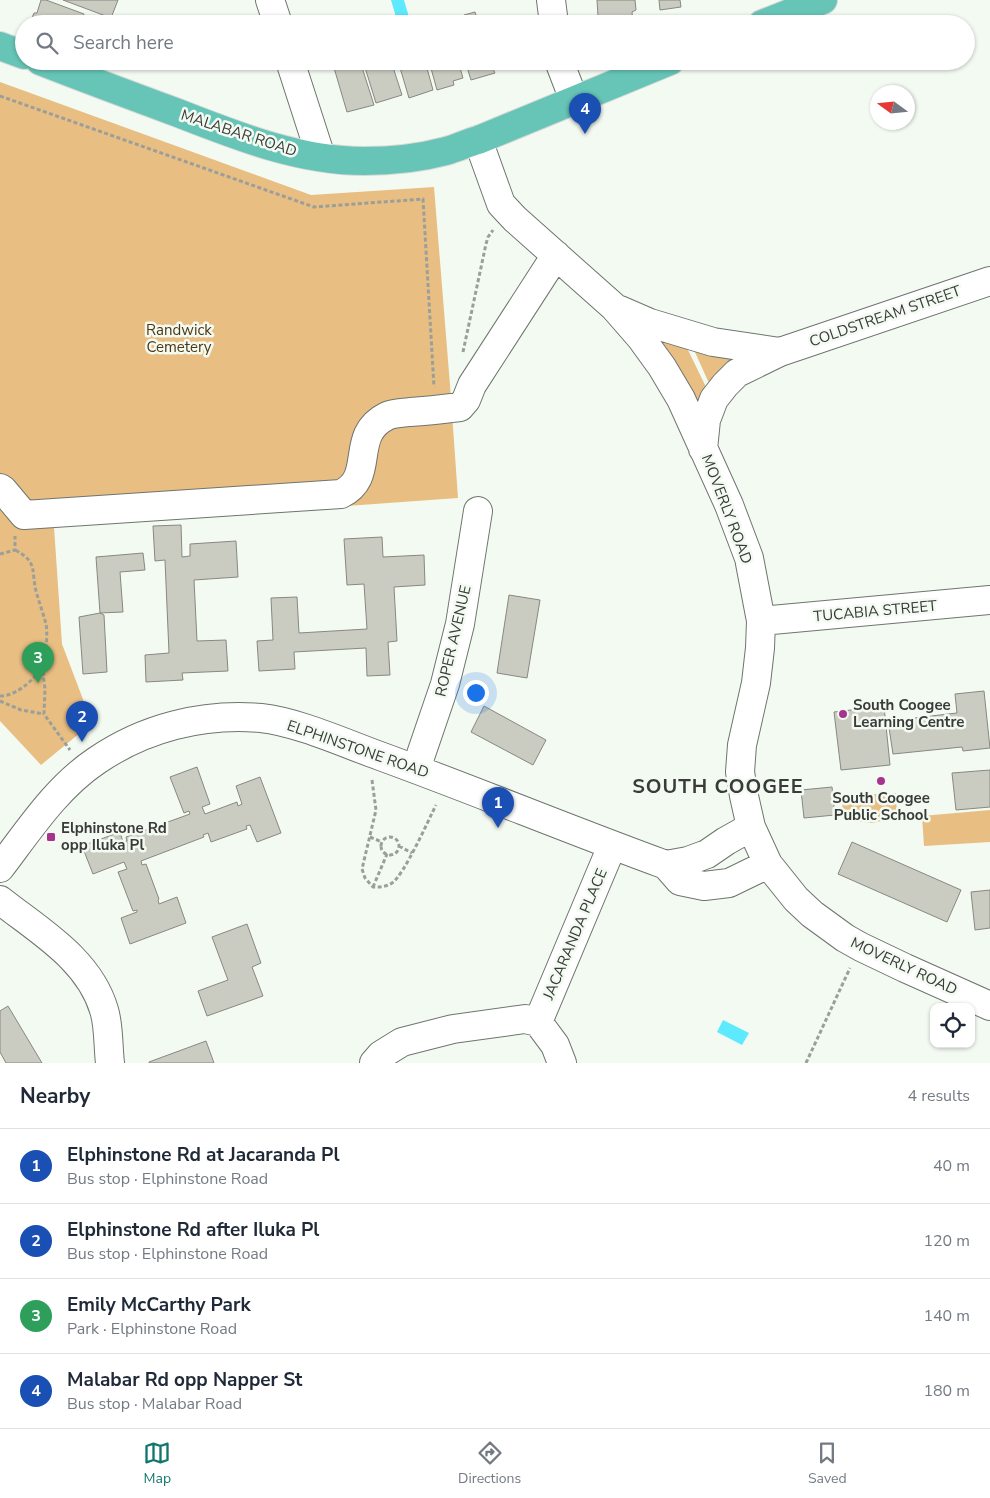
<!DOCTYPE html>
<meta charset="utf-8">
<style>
:root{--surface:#fff;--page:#f2f2f3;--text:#1f2937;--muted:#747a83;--line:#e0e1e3;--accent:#0f766e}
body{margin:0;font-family:"Nunito Sans",sans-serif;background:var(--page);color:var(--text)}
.controls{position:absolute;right:15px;bottom:15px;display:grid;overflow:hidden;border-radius:10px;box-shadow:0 1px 4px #0004}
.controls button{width:45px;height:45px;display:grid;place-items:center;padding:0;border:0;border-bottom:1px solid var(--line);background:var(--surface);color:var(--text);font:25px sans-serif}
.compass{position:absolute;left:870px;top:85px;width:45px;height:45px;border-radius:50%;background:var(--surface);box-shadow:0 1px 4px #0004;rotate:285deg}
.you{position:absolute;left:475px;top:692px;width:18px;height:18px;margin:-12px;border:4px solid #fff;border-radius:50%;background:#1a73e8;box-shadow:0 0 0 8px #1a73e833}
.badge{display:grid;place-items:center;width:32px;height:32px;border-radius:50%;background:var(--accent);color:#fff;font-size:16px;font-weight:700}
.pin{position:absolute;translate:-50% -41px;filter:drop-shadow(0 1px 2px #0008)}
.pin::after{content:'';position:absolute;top:26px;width:18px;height:15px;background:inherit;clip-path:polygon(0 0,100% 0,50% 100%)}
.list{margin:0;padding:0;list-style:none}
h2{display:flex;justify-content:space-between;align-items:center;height:65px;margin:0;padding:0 20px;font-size:21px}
h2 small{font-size:16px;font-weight:400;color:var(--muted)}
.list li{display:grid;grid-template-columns:32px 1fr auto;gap:15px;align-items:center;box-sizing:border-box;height:75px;padding:0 20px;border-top:1px solid var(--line)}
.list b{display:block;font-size:19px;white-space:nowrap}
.list p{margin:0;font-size:16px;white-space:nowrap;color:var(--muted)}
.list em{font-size:16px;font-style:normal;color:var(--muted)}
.icon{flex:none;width:28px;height:28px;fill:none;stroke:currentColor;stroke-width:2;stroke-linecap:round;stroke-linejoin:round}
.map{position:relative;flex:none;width:990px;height:1063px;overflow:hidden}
.search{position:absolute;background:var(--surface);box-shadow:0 1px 4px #0004;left:15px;right:15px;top:15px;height:55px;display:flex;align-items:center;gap:12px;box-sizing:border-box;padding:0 18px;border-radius:28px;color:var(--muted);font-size:19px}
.sheet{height:365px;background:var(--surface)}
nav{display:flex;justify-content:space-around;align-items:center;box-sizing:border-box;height:70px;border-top:1px solid var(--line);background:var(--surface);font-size:14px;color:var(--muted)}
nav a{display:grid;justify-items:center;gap:2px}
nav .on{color:var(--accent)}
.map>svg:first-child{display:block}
.green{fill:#e8be82}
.water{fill:#5deafe}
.building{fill:#cacbc1;stroke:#888880}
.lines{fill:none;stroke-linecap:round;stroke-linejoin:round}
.minor-casing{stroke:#6e756e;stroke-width:30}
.major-casing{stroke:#d7d8d7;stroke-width:30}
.path{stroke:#9b9f9a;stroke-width:3;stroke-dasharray:4 2.5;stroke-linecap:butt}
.minor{stroke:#fff;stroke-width:28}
.major{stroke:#66c5b6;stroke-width:28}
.poi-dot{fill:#a7338d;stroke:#f3faf2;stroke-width:2}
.labels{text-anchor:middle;stroke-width:5;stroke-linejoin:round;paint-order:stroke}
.street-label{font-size:15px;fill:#393b38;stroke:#f3faf2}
.park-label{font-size:15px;fill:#4d3611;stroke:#f3faf2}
.poi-label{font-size:15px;font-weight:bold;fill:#393b38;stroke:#f3faf2;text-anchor:start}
.district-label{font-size:20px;font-weight:bold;letter-spacing:1px;fill:#393b38;stroke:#f3faf2}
</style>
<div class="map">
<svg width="990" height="1063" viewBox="0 0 990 1063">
<rect width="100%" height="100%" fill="#f3faf2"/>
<path class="green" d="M0,82l311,113 123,-8 16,198 8,113 -404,29 8,117 30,79 -51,42 -41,-44z
M658,337l28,10 3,5 16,33 1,7 -9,20z
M694,350l63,6 -46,28 -3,-3z
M896,793l1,24 -24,6 -30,-3 -1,-24z
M990,810v32l-66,4 -2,-30z"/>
<path class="water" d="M391,0h13l7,24h-13z
M723,1020l26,13 -7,12 -25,-13z"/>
<path class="building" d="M41,0h5l38,14 -3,10h-40l-10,-4 3,-7h3z
M63,0h55l-7,18z
M597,0h38l1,10 -4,2 1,12h-31v-8h-4z
M659,0h21l1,7 -21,3z
M475,12l4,12h-25l-1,-2 12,-3 -1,-4z
M332,61h28l14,44 -27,7z
M363,61h28l11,34 -26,8z
M398,61h27l8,29 -24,8z
M429,61h29l5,17 -10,3 1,4 -17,5z
M465,61h28l2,6 -2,2 2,4 -24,7z
M181,525l1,32 8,-1v-12l46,-3 2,36 -44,3 3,61 29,-1 2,31 -46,2 1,7 -37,2 -1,-27 24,-2 -4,-93 -10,1 -2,-35z
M382,537l1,20 41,-2 1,30 -31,2 3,54 -9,1 2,33 -23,1 -1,-28 -72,4 1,17 -36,2 -2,-30 16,-1 -2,-42 26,-1 2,36 68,-4 -3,-45 -17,1 -3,-46z
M143,553l2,17 -25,2 3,40 -23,1 -4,-56z
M509,595l31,5 -13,78 -30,-5z
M100,613l4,2 3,57 -24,2 -4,-57z
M984,691l6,57 -27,3 -1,-4 -69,7 -5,-33 69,-8 -2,-19z
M484,706l62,34 -13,25 -62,-33z
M884,706l6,59 -49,5 -7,-58z
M197,767l13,37 -8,3 3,7 32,-12 1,4 4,-2 -6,-18 24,-9 21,56 -24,9 -7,-17 -4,1 1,3 -36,13 -3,-9 -5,2 1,2 -63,24 1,4 4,-1 13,35 -1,1 1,4 18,-7 9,26 -56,21 -9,-26 16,-6v-2l-4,1 -15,-39 9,-3 -3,-7 -31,12 -11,-28 38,-14 3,10 4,-1 -1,-4 64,-23 -1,-3 -5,2 -14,-36z
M990,770v37l-34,3 -4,-37z
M832,787l3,28 -31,3 -3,-28z
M852,842l109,48 -14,32 -109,-48z
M990,890v38l-15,2 -4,-38z
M247,924l14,39 -9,4 11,29 -56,20 -9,-25 30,-11 -16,-43z
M8,1006l34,57h-36l-6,-11v-41z
M206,1041l8,22h-65v-1z"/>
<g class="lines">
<defs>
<path id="minor" d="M270,0l8,24
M551,0l3,24
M290,61l31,96
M559,61l15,39
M478,140l23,64 14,15 99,88 27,31 21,29 19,32 48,106 20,53 12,63 -1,27 -4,35 -14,62 -2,27 4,24 7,31 17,37 28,35 16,15 33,24 16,9 44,21 85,38
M620,310l30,13 63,19 67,10
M703,449l3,-29 8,-21 11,-14 12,-12 43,-21 210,-71
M0,488l3,2 21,25 317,-21c36,-17 7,-59 46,-78 7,-3 16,-3 23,-4 17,-1 34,-3 50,-5l6,-7 6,-15 84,-130
M761,621l229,-21
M416,769l29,-85 15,-60 18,-113
M666,865l22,-4 19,-7 19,-13 25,-14
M0,868c29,-38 56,-80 96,-107 48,-33 106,-48 165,-43 37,4 83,25 119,38 96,35 190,74 286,109l14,16 24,5 25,-3 39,-19
M0,900c39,31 89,59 104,110 5,15 4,37 6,53
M374,1063l7,-8 21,-13 51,-13 72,-10 13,3
M562,1063l-7,-18 -17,-23 74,-176"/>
<path id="major" d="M762,24l61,-24
M0,46l24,9
M40,61c46,18 92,35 138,52 59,23 121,48 186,48 27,0 56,-3 82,-10 11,-3 21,-8 32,-11l192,-79"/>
</defs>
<use href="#minor" class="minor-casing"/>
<use href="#major" class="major-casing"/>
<path class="path" d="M0,96l314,111 109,-8 11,188
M463,352l23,-108 2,-7 5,-7
M0,554l15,-4v-14
M42,665l3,24 -1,25 26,36
M0,696c10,0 20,-6 27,-12 6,-5 12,-11 15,-18 4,-9 6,-33 4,-42 -3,-11 -7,-22 -10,-33 -5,-21 2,-29 -21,-41
M0,701l21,9 23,4
M372,780l4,30 -14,59 3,9 8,9c7,0 13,0 19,-4 12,-8 36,-62 44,-78
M370,837l12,5
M381 846a9 9 0 1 1 18 0a9 9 0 1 1-18 0Z
M399,846l13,7
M373,887l14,-33
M806,1063l44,-95"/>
<use href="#minor" class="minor"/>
<use href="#major" class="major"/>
</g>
<g class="poi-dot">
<circle cx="843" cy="714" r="5"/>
<circle cx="881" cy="781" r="5"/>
<rect x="46" y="832" width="10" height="10" rx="2.5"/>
</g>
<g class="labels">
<g class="street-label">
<text transform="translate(239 133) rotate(18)" y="5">MALABAR ROAD</text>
<text transform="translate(885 316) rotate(-19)" y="5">COLDSTREAM STREET</text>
<text transform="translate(727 509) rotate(69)" y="5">MOVERLY ROAD</text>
<text transform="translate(875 611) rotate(-5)" y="5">TUCABIA STREET</text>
<text transform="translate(453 641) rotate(-77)" y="5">ROPER AVENUE</text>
<text transform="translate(358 749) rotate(19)" y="5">ELPHINSTONE ROAD</text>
<text transform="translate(575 934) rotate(-67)" y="5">JACARANDA PLACE</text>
<text transform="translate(904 966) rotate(25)" y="5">MOVERLY ROAD</text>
</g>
<g class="park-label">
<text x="179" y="335">Randwick<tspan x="179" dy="17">Cemetery</tspan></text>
</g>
<g class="poi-label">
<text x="853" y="710">South Coogee<tspan x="853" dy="17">Learning Centre</tspan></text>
<text x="881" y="803" text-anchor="middle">South Coogee<tspan x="881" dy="17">Public School</tspan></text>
<text x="61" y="833">Elphinstone Rd<tspan x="61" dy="17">opp Iluka Pl</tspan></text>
</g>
<g class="district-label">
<text x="718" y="793">SOUTH COOGEE</text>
</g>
</g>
</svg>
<div class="controls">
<button><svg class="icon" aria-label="locate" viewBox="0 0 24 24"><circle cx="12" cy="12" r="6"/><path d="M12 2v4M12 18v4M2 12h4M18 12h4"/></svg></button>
</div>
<svg class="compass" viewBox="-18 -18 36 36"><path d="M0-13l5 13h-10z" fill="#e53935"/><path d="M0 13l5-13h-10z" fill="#747a83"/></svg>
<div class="you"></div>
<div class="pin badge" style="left:498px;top:828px;background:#1a4fb4">1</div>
<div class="pin badge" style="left:82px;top:742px;background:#1a4fb4">2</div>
<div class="pin badge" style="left:38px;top:683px;background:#2e9e5b">3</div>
<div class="pin badge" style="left:585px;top:134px;background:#1a4fb4">4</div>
<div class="search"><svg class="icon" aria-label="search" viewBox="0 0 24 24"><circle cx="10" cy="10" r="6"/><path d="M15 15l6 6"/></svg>Search here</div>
</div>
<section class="sheet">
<h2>Nearby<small>4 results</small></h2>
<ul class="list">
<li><span class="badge" style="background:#1a4fb4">1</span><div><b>Elphinstone Rd at Jacaranda Pl</b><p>Bus stop · Elphinstone Road</p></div><em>40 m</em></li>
<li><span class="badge" style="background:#1a4fb4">2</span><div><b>Elphinstone Rd after Iluka Pl</b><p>Bus stop · Elphinstone Road</p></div><em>120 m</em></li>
<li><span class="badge" style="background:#2e9e5b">3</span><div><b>Emily McCarthy Park</b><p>Park · Elphinstone Road</p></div><em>140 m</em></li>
<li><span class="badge" style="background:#1a4fb4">4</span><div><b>Malabar Rd opp Napper St</b><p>Bus stop · Malabar Road</p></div><em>180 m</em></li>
</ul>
</section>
<nav>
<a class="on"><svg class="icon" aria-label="map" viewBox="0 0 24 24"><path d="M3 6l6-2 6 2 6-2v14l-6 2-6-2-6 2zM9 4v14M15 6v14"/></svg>Map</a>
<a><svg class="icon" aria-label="directions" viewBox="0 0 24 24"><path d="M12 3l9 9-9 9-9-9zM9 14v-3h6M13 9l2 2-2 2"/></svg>Directions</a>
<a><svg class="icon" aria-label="saved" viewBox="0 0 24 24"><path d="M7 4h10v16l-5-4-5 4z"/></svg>Saved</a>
</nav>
